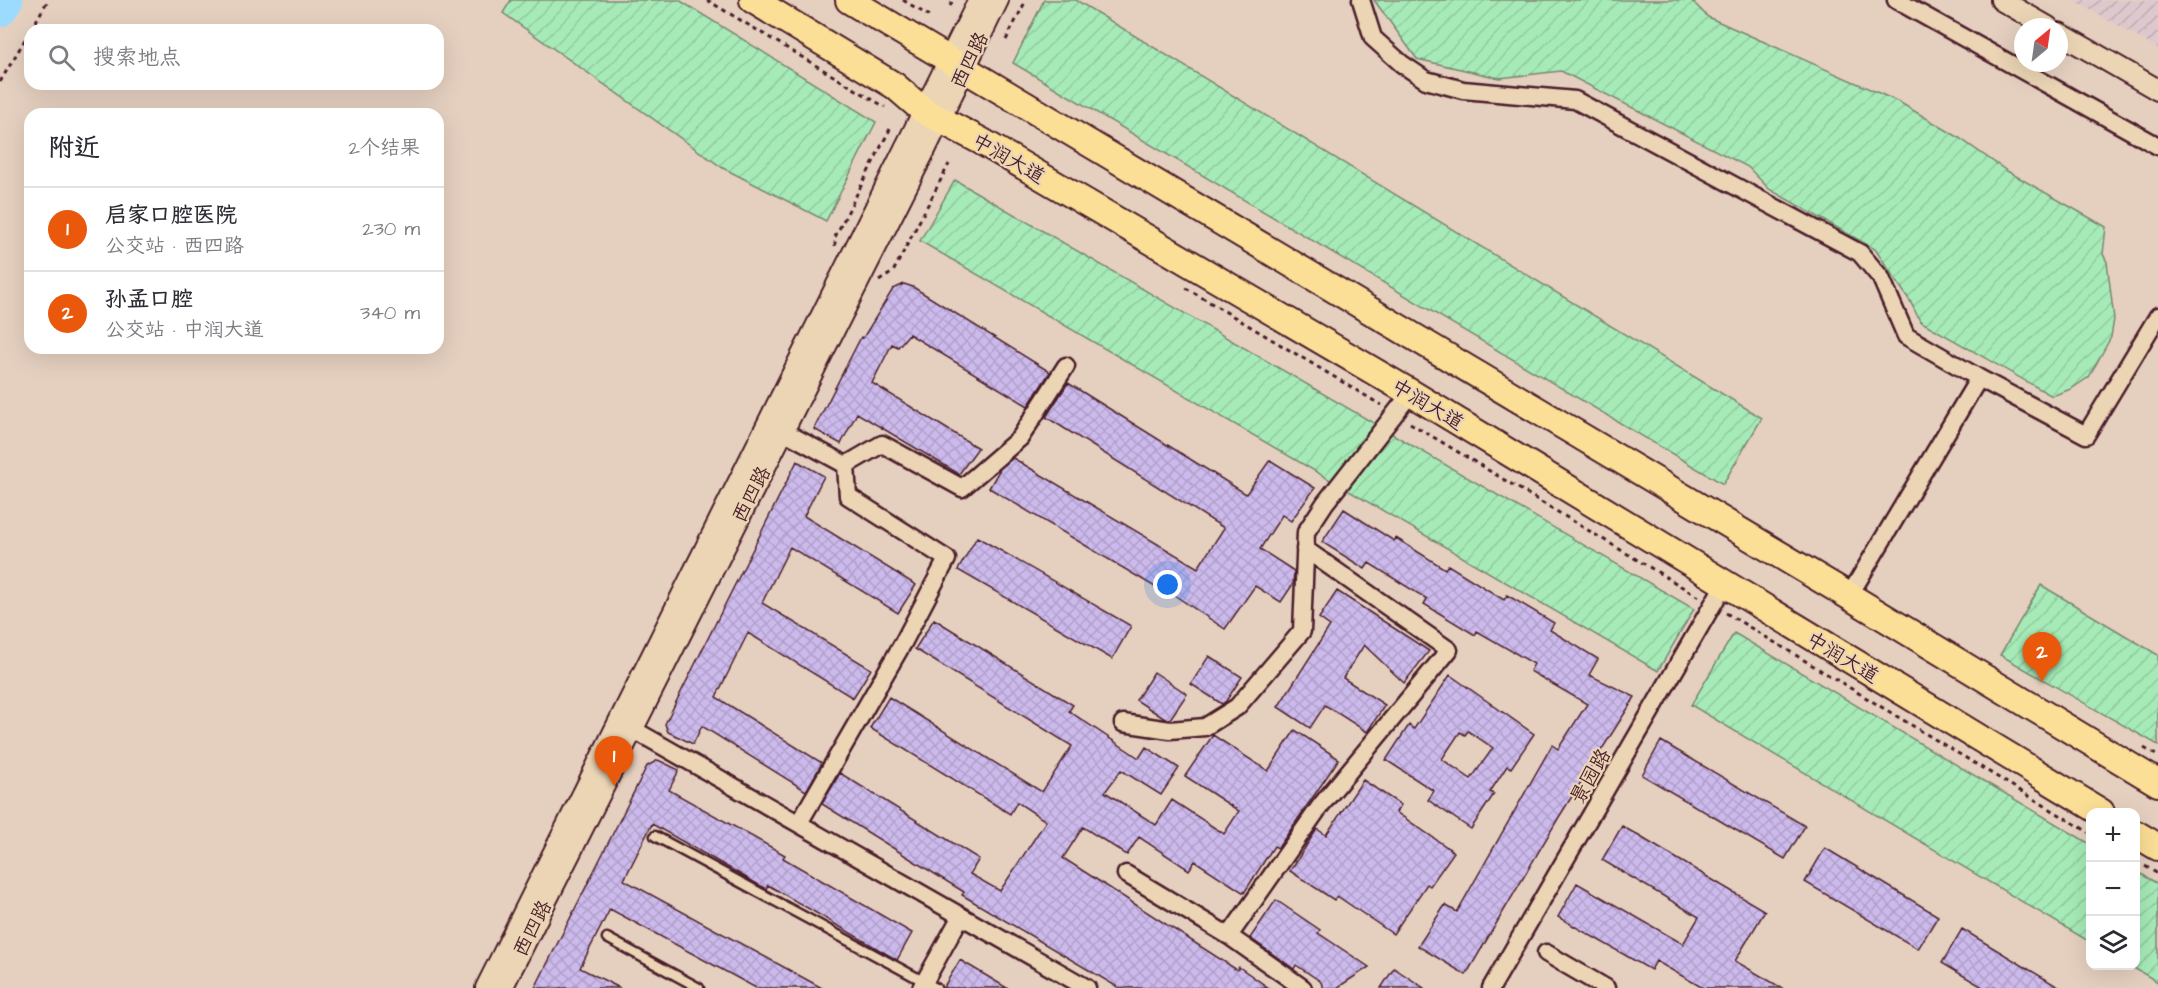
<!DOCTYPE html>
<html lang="zh">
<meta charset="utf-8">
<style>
:root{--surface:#fff;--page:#f7f7f7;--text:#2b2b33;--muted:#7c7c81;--line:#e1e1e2;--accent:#ea580c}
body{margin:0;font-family:"Architects Daughter","LXGW WenKai TC",sans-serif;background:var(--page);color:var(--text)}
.controls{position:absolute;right:18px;bottom:18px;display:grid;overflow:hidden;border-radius:12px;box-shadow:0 6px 24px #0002}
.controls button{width:54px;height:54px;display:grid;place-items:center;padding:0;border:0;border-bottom:2px solid var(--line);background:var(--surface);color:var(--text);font:30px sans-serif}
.compass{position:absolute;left:2014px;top:18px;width:54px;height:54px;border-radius:50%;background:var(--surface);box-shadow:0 6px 24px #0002;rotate:29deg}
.you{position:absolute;left:1168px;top:585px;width:21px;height:21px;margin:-15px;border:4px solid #fff;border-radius:50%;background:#1a73e8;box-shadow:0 0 0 9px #1a73e833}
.badge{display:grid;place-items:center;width:39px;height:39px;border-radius:50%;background:var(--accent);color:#fff;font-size:20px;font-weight:700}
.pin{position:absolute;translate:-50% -50px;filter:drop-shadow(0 2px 3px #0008)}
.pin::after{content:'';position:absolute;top:32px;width:21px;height:18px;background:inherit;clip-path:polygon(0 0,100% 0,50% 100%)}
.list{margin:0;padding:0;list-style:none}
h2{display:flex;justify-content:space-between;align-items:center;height:78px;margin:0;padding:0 24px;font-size:26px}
h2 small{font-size:20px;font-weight:400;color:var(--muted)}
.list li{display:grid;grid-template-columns:39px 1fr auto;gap:18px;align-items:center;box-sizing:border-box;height:84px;padding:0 24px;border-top:2px solid var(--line)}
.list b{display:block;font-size:22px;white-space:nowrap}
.list p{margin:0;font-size:20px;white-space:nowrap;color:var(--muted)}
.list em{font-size:20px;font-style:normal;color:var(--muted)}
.icon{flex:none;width:33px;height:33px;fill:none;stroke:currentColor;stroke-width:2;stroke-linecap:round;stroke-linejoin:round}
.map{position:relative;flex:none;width:2158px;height:988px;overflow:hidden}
.search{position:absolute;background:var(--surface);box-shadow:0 6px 24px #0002;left:24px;top:24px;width:420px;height:66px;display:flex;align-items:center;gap:15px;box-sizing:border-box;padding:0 21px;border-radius:18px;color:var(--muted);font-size:22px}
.panel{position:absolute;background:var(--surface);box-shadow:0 6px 24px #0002;left:24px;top:108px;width:420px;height:246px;border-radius:18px}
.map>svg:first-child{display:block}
.industrial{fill:url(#industrial-furrows)}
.garden{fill:url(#garden-furrows);stroke:#788571;stroke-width:1.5}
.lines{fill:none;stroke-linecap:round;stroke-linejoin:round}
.river{stroke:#9cdbfd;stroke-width:32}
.building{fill:url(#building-cross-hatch);stroke:#4a1f2b;stroke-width:1.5;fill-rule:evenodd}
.service-casing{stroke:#4a1f2b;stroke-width:13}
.minor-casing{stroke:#4a1f2b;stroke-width:21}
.tertiary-casing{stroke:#4a1f2b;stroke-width:24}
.primary-casing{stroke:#4a1f2b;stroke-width:30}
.path{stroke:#4a1f2b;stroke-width:3;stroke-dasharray:4.5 4.5;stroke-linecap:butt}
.service{stroke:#ebd5b5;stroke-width:8}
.minor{stroke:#ebd5b5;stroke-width:16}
.tertiary{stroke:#ebd5b5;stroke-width:20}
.primary{stroke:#fbdf96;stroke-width:26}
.labels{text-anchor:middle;stroke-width:4.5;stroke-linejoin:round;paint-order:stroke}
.street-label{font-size:20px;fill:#4a1f2b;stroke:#ebd5b5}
</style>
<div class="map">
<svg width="2158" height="988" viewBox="0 0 2158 988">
<defs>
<pattern id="industrial-furrows" width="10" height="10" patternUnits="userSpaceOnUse" patternTransform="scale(1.5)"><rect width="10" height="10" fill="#ddc9cd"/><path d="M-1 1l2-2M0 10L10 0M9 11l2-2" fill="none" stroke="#bfacb0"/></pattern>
<pattern id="garden-furrows" width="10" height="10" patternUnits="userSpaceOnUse" patternTransform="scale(1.5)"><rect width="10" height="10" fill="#a6ebb7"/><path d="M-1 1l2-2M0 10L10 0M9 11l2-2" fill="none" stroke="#90c99e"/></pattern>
<pattern id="building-cross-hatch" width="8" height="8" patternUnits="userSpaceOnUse" patternTransform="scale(1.5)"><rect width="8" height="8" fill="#cbbaeb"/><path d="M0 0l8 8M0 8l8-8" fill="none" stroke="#b09fca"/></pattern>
</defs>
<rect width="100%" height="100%" fill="#e5d0c0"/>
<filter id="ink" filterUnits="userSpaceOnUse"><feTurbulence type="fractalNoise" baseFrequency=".0167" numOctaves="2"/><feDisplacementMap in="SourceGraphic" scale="12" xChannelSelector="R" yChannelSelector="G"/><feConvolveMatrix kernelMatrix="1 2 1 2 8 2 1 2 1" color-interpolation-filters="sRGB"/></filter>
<g filter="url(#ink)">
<path class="industrial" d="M2073,0h85v49z"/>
<path class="garden" d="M511,0h168l197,122 -50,99 -103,-53 -220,-155z
M1044,0h32l686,418 -39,66 -710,-421z
M1374,0h317l17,17 191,85 59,35 49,34 99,56 -3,27 4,8 7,57 -3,18 -22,40 -18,12 -19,7 -132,-75 -10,-20 -35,-52 -106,-60 -21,-22 -187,-96 -62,7 -82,-19z
M955,180l739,429 -36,62 -738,-430z
M2041,585l117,70v90l-158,-90z
M1734,633l356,211v98l-399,-237z
M2136,871l22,13v98l-28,-16h6z"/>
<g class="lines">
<path class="river" d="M0,11l7,-11"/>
</g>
<path class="building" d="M904,284l9,3 137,85 -22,34 -119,-72 -11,13 -6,-3 -20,39 106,65 -19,26 -102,-61 -16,31 -27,-15 47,-92 2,1 30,-49z
M1068,383l178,111 24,-34 45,28 -24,33 -9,-6 -22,34 34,22 -1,13 -12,18 -26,-16 -30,43 -63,-42 -2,3 -171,-102 11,-19 13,-11 185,110 26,-40 -178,-111z
M797,461l27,15 -20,40 112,69 -18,28 -108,-66 -28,56 109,66 -18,29 -105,-65 -32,64 106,66 -16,28 -104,-65 -9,18 -25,-12 -3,-8z
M1344,509l50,32 2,-3 49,31 3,-4 56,35 3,-5 47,28 -4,7 48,29 -9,16 46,22 -76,120 -93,158 -48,-29 27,-41 12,7 95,-167 6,4 29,-45 -57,-33 4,-7 -57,-33 -2,4 -51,-31 3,-5 -58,-36 -4,6 -43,-27z
M977,537l154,89 -19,33 -154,-89z
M1337,591l92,60 -25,32 -40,-38 -21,33 42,27 -18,27 -42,-27 -15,23 -32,-21 52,-81 -11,-8z
M934,619l139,86 -4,6 70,47 7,-11 33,21 -18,27 -40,-25 -16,22 51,33 16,-25 52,34 15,-23 -54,-35 28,-41 55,36 27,-41 44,29 -61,89 -4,-2 -30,47 -49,-32 -6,9 -50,-33 -12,18 -44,-28 -20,31 174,112 2,-3 30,21h-150l-157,-93 2,-3 -142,-88 18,-31 139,86 -9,15 30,17 46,-70 -29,-19 -7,12 -140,-86 19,-31 153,95 30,-46 -157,-97z
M1209,656l33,21 -16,24 -4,3 -31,-20z
M1154,672l33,22 -17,25h-5l-29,-19z
M1450,675l84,59 -23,34 -4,-2 -17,26 4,2 -23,35 -43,-29 6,-9 -48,-31 23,-35 5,4zM1468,731l25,17 -22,31 -29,-20 18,-27 5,3z
M1661,741l144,85 -20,33 -143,-84z
M658,760l21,10 -10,20 116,65 -2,3 129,75 -15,27 -129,-75 -2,4 -114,-65 -28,56 198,108h-66l-146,-79 -30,59 40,20h-85l112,-222z
M1363,780l38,25 -5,7 58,40 -24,34 -3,-2 -34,50 -56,-38 -3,4 -44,-29 27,-42 9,6z
M1622,826l143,85 -30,50 47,27h-79l-47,-27 -5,9 -93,-53 19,-34 106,61 16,-27 -97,-57z
M1825,848l113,68 -20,33 -113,-67z
M1276,900l44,30 -2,3 51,34 -32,21h-13l-4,-7 -24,-16 -2,4 -44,-31z
M1962,929l98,59h-76l-42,-25z
M960,960l47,28h-64z
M1394,968l30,20h-43z"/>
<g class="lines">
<defs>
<path id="service" d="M655,836l281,152
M607,938l92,50"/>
<path id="minor" d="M1361,0l12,38 29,26 24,16 37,10 112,10 285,153 21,25 25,58 73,42
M1896,0l262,146
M772,425l74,40 36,-21 80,44 58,-50 46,-72
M1849,596l130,-218 107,57 72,-119
M622,723l465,265
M1123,723l47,7 35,-3 32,-20 65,-76 4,-99 19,-29 86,-110
M799,823l104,-180 44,-84 -99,-63 -2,-31
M1126,874l103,62 74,52
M1229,936l92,-131 128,-155 -144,-101
M1546,953l60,35
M921,988l40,-72
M1491,988l233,-403"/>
<path id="tertiary" d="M2001,0l47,27
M2059,33l99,57
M486,988l493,-988
M502,988l423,-838 73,-150"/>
<path id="primary" d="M753,0l142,86 29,25 57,30 430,252 690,419
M849,0l1000,596 309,187
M2136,834l22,13"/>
</defs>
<use href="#service" class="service-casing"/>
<use href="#minor" class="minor-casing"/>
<use href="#tertiary" class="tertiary-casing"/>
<use href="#primary" class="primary-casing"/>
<path class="path" d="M707,0l178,107
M903,0l26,16
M950,6l3,-6
M31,30l17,-30
M1006,40l20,-40
M0,82l30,-51
M835,246v-9l55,-108
M879,281l14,-9 56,-108
M1186,288l195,117
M1410,423l289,174
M1726,613l364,220
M2144,748l14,8
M2145,866l13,8"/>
<use href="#service" class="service"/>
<use href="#minor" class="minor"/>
<use href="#tertiary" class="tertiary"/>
<use href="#primary" class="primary"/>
</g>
</g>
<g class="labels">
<g class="street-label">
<text transform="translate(969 60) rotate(-64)" y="7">西四路</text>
<text transform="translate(1009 158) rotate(30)" y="7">中润大道</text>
<text transform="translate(1428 404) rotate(31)" y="7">中润大道</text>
<text transform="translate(751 494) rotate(-63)" y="7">西四路</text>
<text transform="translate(1843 657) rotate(31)" y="7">中润大道</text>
<text transform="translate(1590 776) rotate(-60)" y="7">景园路</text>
<text transform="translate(532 928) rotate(-63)" y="7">西四路</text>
</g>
</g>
</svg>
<div class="controls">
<button>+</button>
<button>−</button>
<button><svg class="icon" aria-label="layers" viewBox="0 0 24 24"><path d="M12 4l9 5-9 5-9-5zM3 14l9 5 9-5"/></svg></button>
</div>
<svg class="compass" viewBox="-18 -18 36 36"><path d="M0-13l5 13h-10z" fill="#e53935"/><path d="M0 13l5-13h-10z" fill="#7c7c81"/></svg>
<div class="you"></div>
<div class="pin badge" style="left:614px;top:786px">1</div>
<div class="pin badge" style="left:2042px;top:682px">2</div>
<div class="search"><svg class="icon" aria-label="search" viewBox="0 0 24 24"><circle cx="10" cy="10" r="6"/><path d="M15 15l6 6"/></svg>搜索地点</div>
<section class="panel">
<h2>附近<small>2个结果</small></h2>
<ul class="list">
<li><span class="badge">1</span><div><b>启家口腔医院</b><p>公交站 · 西四路</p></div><em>230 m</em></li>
<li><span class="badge">2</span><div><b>孙孟口腔</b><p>公交站 · 中润大道</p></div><em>340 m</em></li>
</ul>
</section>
</div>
